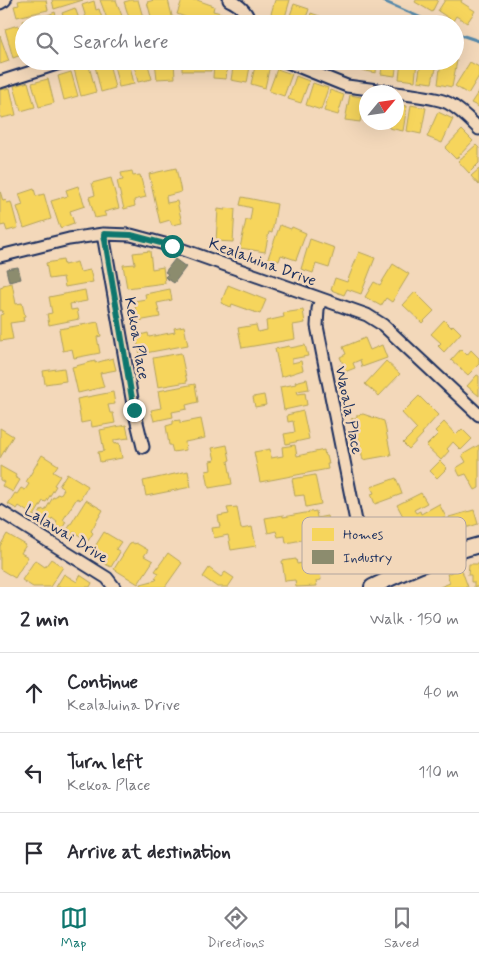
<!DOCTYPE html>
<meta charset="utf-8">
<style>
:root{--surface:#fff;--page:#f7f7f7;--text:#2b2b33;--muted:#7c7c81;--line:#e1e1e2;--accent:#0f766e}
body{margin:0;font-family:Mynerve,sans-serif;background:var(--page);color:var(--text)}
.compass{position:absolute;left:359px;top:85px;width:45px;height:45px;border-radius:50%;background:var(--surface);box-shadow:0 5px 20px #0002;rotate:61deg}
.stop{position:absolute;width:15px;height:15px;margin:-11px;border:4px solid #0f766e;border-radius:50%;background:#fff}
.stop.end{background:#0f766e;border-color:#fff;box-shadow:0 1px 5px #0008}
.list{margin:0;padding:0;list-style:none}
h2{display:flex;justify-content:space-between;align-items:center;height:65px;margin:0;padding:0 20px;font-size:21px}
h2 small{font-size:16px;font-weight:400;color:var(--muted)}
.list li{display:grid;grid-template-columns:32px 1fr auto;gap:15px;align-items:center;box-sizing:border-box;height:80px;padding:0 20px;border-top:1px solid var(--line)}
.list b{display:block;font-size:19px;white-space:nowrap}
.list p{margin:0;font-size:16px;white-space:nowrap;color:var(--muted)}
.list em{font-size:16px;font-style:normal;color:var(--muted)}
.icon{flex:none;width:28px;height:28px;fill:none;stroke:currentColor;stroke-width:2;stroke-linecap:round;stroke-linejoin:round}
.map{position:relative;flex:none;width:479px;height:587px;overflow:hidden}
.search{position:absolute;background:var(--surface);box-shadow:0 5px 20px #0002;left:15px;right:15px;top:15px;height:55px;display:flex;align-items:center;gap:12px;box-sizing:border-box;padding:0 18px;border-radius:28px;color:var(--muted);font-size:19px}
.sheet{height:305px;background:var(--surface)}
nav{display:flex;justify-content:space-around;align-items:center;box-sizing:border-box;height:70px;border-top:1px solid var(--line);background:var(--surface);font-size:14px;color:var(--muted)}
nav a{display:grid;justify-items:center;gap:2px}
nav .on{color:var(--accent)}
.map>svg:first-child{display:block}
.homes{fill:#f6d55c;stroke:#b4a35d}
.industry{fill:#8c8c6e;stroke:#6a7069}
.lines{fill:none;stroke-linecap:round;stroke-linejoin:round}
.stream{stroke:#5689ab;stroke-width:3}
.minor-casing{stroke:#1b2f5e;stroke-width:15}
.tertiary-casing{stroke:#1b2f5e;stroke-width:18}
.minor{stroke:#f3d8ba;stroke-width:11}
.tertiary{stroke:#f3d8ba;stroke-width:14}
.route{stroke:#0f766e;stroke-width:6}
.labels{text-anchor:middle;stroke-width:5;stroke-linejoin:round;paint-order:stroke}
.street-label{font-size:16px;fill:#1b2f5e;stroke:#f3d8ba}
.key{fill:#f3d8ba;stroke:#b2a59e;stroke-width:1}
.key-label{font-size:14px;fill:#1b2f5e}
</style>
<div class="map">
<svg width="479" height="587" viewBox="0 0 479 587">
<rect width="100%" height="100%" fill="#f3d8ba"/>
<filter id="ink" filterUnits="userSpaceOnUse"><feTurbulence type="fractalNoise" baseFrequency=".02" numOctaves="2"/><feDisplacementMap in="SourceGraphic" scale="10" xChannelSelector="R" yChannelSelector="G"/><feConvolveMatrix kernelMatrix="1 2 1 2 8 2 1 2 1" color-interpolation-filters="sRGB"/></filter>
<g filter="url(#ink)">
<path class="homes" d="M23,0h23l2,10 -31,7 -3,-11 5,-1 -1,-4z
M52,0h31l-29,9z
M100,0h16l9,24h-16z
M131,0h7l7,24h-14l-7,-22z
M154,0h14l6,24h-14l-1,-2 -6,2 -6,-22z
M182,0h15l17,6 -1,5 8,2 -4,11h-13l-27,-10z
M275,0h15l-7,24h-15z
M416,0h22l-6,12 -17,-10z
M445,0h17l-1,2 14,9 -8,12 -11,-7 -3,5 -15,-10z
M94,1l2,9 3,-1 5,15h-16l-6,-19z
M294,4l15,5 -5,15h-17z
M75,8l6,16h-15l-4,-11z
M55,12l4,12h-14l-2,-7z
M311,13l14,5 -2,6h-15z
M36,17l3,7h-15v1l-1,-4z
M18,25l4,12 1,-1 1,2v16l-11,4 -8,-29z
M0,36l9,25 -9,3z
M113,61h16l5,23 -15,3z
M133,61h14l5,18 -14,3z
M155,61h19l1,17 -18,1z
M182,61h29v10h-29z
M214,61h14l-2,18 -13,-1z
M234,61h17l-4,22 -16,-3z
M362,61h15l-1,12 -15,-3z
M383,61h14l-2,15 -14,-2z
M401,61h16l-2,20 -16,-2z
M421,61h15l-1,3h2l-2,9h-1l-2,10 -14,-2z
M441,61h16l-5,26 -14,-3z
M256,62l14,3 -5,23 -14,-4z
M470,62l9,5v9l-11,18 -13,-8z
M109,63l6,25 -14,4 -6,-26z
M89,66l7,26 -15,4 -7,-27z
M277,69l15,5 -8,22 -15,-5z
M71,72l7,24 -14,4 -6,-24z
M296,76l13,5 -8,22 -13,-4z
M48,79l6,24 -15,4 -7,-24z
M28,82l7,25 -14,4 -7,-25z
M313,83l15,5 -7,22 -15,-5z
M10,88l6,27 -15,3 -1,-4v-24z
M330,90l14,5 -6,20 -14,-4z
M479,91v16l-8,-4z
M350,95l16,3 -2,14h-2l-2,10 -15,-2z
M396,104l11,2 -4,25 -14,-3 1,-6h6z
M411,105l15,3 -5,26 -14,-3z
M438,112l15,7 -11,24 -15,-6z
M462,130l11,11 -17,18 -11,-11z
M476,145l3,3v15l-10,10 -11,-12z
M176,168l5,24 -15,4 1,7 10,-2 5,22 -10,2 -2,-5 -10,3 -11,-49z
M479,169v16l-8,-9z
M132,171l1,5 7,-1 6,22 -12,3 1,6 -11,3 -7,-28 6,-1 -2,-7z
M111,178l8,30 -15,4 2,4 -11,2 -6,-21 6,-2 -3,-12z
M78,186l7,20 -15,5 4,12 -14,5 -9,-27 17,-5 -2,-6z
M34,189l2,7 8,-2 7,25 -27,9 -7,-21 6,-2 -4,-11z
M0,191l3,10 3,-1 1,3 4,-1 7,26 -11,3 -2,-6 -5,1z
M242,197l35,7 -5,29 -3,-1 -4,20 -25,-4 6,-28h4l2,-12 -12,-3z
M225,208l10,1 -2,33 -17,-1 2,-32 7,1z
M280,225l11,4 1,-2 14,6 -10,27 -15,-5 -2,6 -11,-3z
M310,239l25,9 -6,20 -13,-4 -3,9 -12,-4z
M150,251l2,18 11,-2 2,16 -38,5 -4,-23 12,-1 -2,-11z
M359,252l16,6 -14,36 -14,-5 -3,6 -13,-5 4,-12 12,4z
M63,260l1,5 13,-3 3,10 10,-2 3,12 -28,5 -2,-10 -14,2 -3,-16z
M393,264l16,10 -17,28 -6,-4 -5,8 -16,-9 9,-15 6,3z
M12,283l4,21 6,-1 3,13 -2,1 1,4 -14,2 3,16 -13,2v-26l3,-1 -1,-4 -2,1v-23l3,-1v-2z
M228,285l38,15 -6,14 -28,-10 -1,3 -10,-4z
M170,289l2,11 -15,3 3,14 -22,4 -4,-20 12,-2 -1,-5z
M85,290l2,11 -17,3 1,6 6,-1 2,10 -30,6 -2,-11 5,-1 -3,-16z
M415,292l19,19 -12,12 -19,-18z
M303,310l2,13 -12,2 2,14 -53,9 -4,-20 18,-3 2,7 9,-2 -1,-9 18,-4 -1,-4z
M444,320l7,7 2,-2 8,8 -17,19 -6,-6 3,-3 -10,-9z
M98,322l3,14 -4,1 3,16 -26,5 -2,-9 -9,2 -4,-22z
M184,326l4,19 -48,9 -4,-18 12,-3 1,4 26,-5 -1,-4z
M365,338l5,12 12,-5 5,13 -25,9 -2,-7 -7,3 2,5 -13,5 -3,-7 4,-2 -3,-7 6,-3 -3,-7z
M305,345l3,11 -16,3v4l9,-2 2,9 -22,7 -6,-28 14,-3 1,2z
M461,349l6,6 4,-5 8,8v6l-11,11 -17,-15z
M181,353l6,29 -29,5 -5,-29z
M113,358l3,12 -16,3 4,14 -26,6 -6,-26 23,-6v2z
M386,361l14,13 -21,22 -14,-12z
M64,368l2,13 -21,3 -2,-13z
M477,375l2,1v20l-12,-10z
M307,379l2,10 -12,2 1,3 7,-1 2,12 -23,5 -4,-23 16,-3 -1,-2z
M195,384l3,18 -12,3 1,4 -15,3 1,5 -19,4 -3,-11 10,-2 -3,-17z
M113,392l2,12 -7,1 2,8h3l2,10 -23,4 -1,-6 -10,2 -4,-24z
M264,395l2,10 -11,2 -2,-10z
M419,396l19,19 -16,18 1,1 -14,15 -6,-6 14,-14 -15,-16z
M303,411l6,28 -23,5 -2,-10 11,-2 -2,-11 -5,1 -1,-7z
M363,414l21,7 7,34 -28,5 -6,-29 -3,1 -3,-13 6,-2v-2z
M201,419l4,19 -20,4 1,8 -13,2 -2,-7h-2l-3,-19 7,-2v-3l7,-1v3z
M444,422l12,13 6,-6 10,10 -11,11 -8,-8 -6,7 2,2 -8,9 -15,-14 12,-12 -3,-3z
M126,425l3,13 -15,2v4l5,-1 3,15 -22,4 -2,-10 6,-1 -4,-21z
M0,428l13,8 -13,22z
M227,445l3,15 -2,1 4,23 -23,4 -3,-17 5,-1 -1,-9 5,-1 -3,-12z
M295,445l2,11 27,-6 1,6h2l2,8h-2l1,5 -68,13 -6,-30 16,-3 1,9 12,-2 -1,-9z
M479,445v43l-4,2 -9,-16 -6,2 -4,-8 10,-6 -4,-7z
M42,455l16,10 -5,7 7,4 -6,9 2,1 -10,16 -3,-1 -9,15 -15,-10 -2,3 -9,-5 7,-11 2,1 4,-6 4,2 4,-6 -3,-2z
M440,461l7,7 -10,10 -7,-7z
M0,466l16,9 -1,2 5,3 -7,12 -11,-6 2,-4 -4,-2z
M188,471l3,16 -45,9 -3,-15z
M67,473l21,13 -8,14 -3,-2 -14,22 3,2 -6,10 -7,-4 4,-6 -5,-4 -3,5 -11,-7 4,-7 3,2 8,-14 2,1 2,-4 3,1 4,-6 -5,-3z
M315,475l6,29 -15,3 -2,-12 -9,1 -3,-17z
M396,478l6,16 -27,10 -4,-10 3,-1 -3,-6z
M421,493l6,10 -13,7 2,3 4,-2 1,3 18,-10 7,13 -17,9 -1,-3 -21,11 -7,-13 4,-3 -7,-13z
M86,500l17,10 -12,21 2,2 -5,8 -14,-9 -4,7 -6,-4z
M237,507l4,22 11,-2 4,19 -25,4 -3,-15 -14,3 -2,-10 8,-1 -2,-11 11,-2 -2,-6z
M474,510l4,14 -25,8 -4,-15z
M316,511l1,7 10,-2 3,13 -13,2 1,6 -32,6 -1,-7 -7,1 -2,-6 -8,2 -3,-15 18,-3v2z
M104,532l17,10 -5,7 4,3 -9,15 -8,-4 4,-7 -13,-8z
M7,534l19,11 -5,8 7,4 -13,21 -15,-9v-23z
M131,542l4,2 1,-1 12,7 -4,6 9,5 -15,23 -24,-15z
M337,542l1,9 14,-2v-3l8,-1 1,11 -5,1 1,5 -10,1 1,4 -28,4 1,9 -5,1 1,5 -21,1 -1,-7 -10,1 -3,-20 14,-2 1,5 10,-2v-2l9,-1 -1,-8 6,-1v-5z
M168,553l14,10 -17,24h-23l-1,-3 15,-4 1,-1 -2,-1 4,-5 -4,-2z
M51,559l12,8 -13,20h-17l-11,-7 13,-20 10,7z
M469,564h10v23h-5v-5h-3v-7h-3z
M209,568l12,9 4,-5 9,6 -6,9h-11l-14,-10z
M461,568l7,19h-28l10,-4 -3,-9z
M64,574l13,8 3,-7 12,8 -2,4h-34z"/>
<path class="industry" d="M175,259l11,8 -12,16 -9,-6 3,-3 -3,-2z
M18,267l3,12 -12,3 -3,-13z"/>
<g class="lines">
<path class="stream" d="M381,0l54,24
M455,33l24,8"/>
<defs>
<path id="minor" d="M229,0c11,5 19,12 21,24
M0,3l5,-3
M285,61l62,25 45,6
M0,82l66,-21
M396,93c15,2 39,4 52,10 12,6 22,17 31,26
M103,234l31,176 9,37
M0,256l69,-17 34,-5 28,1 41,11 195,69 16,10 96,90
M321,299l-3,10 -1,17 40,200
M0,511l107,67 7,9"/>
<path id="tertiary" d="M372,587c35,-17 69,-32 107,-42"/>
</defs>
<use href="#minor" class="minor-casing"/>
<use href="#tertiary" class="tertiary-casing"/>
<use href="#minor" class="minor"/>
<use href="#tertiary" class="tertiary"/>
</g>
</g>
<g class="lines" filter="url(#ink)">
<path class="route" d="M134,410l-30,-176 27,1 41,11"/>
</g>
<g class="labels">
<g class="street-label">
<text transform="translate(263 261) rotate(20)" y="6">Kealaluina Drive</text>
<text transform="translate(138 338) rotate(80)" y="6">Kekoa Place</text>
<text transform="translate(350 410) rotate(79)" y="6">Waoala Place</text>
<text transform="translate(67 533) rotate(32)" y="6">Lalawai Drive</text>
</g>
</g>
<rect x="302" y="517" width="164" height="57" rx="8" class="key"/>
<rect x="312" y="528" width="22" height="13" fill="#f6d55c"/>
<rect x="312" y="550" width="22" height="14" fill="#8c8c6e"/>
<g class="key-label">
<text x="343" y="539">Homes</text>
<text x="343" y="562">Industry</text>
</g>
</svg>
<svg class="compass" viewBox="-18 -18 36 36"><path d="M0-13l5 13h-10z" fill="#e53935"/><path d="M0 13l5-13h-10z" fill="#7c7c81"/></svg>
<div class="stop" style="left:172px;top:246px"></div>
<div class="stop end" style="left:134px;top:410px"></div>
<div class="search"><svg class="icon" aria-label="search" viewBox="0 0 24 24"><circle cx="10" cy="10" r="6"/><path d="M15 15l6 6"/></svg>Search here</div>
</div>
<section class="sheet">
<h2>2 min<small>Walk · 150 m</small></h2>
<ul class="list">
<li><svg class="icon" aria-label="ahead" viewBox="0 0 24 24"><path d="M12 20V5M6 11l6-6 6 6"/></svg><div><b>Continue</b><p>Kealaluina Drive</p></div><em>40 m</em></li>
<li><svg class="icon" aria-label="left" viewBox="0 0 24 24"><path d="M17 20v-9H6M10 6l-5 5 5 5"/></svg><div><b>Turn left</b><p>Kekoa Place</p></div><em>110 m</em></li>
<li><svg class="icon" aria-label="arrive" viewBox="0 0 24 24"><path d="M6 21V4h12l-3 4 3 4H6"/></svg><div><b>Arrive at destination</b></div></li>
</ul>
</section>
<nav>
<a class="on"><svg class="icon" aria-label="map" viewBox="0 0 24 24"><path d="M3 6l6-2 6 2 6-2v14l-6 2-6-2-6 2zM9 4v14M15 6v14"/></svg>Map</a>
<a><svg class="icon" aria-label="directions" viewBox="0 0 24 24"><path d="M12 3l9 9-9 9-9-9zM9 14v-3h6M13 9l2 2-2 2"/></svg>Directions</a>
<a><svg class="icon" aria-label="saved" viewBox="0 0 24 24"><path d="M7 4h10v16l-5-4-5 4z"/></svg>Saved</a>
</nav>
